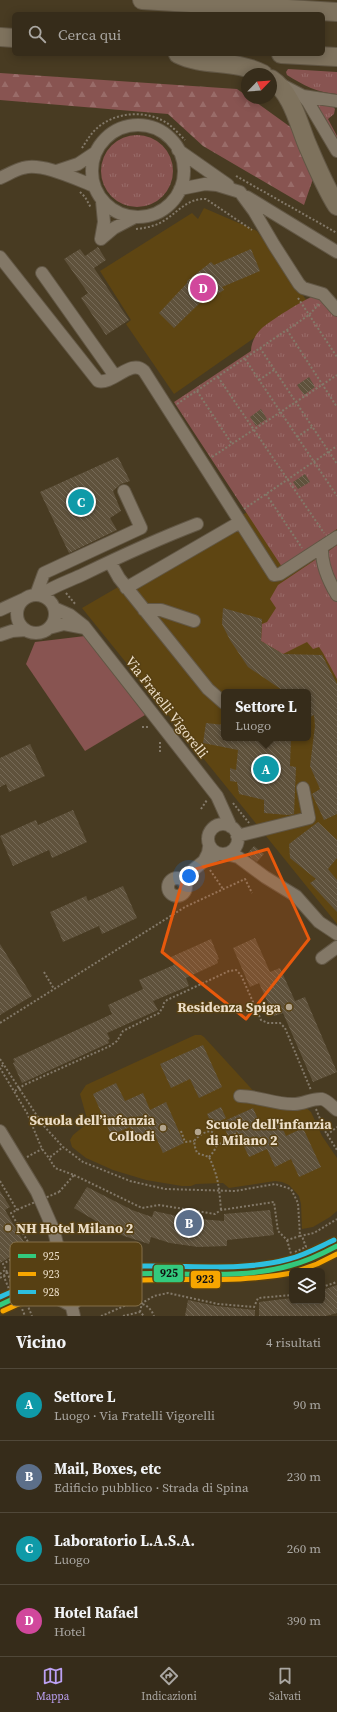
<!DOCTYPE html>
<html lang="it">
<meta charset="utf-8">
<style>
:root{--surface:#362c1a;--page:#3d3423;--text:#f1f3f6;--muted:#aaa7a2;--line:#504839;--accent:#bca0f2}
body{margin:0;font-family:"Source Serif 4",serif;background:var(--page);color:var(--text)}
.controls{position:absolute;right:12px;bottom:12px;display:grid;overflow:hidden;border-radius:6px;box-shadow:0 2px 10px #0003}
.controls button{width:36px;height:36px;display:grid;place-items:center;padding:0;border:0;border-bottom:1px solid var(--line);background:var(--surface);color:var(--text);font:20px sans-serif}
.compass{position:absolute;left:241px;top:68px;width:36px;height:36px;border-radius:50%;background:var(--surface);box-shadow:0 2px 10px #0003;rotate:65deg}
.you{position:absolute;left:189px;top:876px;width:14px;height:14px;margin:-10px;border:3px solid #fff;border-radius:50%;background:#1a73e8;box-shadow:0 0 0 6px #1a73e833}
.badge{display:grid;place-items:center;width:26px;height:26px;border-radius:50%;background:var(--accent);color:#fff;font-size:13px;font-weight:700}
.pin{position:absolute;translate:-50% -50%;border:2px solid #fff;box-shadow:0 1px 4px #0006}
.popup{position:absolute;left:221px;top:689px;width:90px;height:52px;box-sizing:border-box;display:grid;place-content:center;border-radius:6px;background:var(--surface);filter:drop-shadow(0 1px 3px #0005);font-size:13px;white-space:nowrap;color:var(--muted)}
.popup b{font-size:15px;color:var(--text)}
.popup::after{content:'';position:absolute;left:50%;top:100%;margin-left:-8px;border:8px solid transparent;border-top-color:var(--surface)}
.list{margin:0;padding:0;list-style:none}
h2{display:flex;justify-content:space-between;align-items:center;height:52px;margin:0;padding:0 16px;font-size:17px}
h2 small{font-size:13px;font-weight:400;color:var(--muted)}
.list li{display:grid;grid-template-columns:26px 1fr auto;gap:12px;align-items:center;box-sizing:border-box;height:72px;padding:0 16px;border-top:1px solid var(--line)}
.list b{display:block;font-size:15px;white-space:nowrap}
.list p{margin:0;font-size:13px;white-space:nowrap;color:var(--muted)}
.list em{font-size:13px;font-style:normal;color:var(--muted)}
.icon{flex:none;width:22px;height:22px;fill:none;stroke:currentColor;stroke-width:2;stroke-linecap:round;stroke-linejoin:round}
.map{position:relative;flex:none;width:337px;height:1316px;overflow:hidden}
.search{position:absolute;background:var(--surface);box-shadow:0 2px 10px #0003;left:12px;right:12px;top:12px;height:44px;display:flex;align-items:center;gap:10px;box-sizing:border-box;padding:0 14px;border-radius:6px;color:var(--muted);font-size:15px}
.sheet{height:340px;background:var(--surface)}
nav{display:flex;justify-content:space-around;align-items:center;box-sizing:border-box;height:56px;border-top:1px solid var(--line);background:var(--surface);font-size:11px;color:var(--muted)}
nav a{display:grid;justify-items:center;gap:2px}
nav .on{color:var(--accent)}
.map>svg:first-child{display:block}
.built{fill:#5e4512;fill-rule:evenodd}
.grass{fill:url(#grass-tufts)}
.forest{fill:url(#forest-firs)}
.green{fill:#885451}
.building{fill:url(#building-back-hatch)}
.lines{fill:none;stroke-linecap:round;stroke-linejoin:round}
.minor-casing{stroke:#625745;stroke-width:14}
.highway-casing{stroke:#625745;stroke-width:20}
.path{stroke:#837969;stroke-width:2;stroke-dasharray:2 2;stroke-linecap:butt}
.minor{stroke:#837867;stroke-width:12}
.highway{stroke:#7e725d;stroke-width:18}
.path-bridge{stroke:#837969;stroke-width:2;stroke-dasharray:2 2;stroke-linecap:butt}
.bus-1-casing{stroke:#574013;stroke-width:8}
.bus-2-casing{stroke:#574013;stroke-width:8}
.bus-3-casing{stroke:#574013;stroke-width:8}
.bus-1{stroke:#33ca7d;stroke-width:5}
.bus-2{stroke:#f7a600;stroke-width:5}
.bus-3{stroke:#2dbfdf;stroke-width:5}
.marked{fill:#e8590c;fill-opacity:0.2;stroke:#e8590c;stroke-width:3;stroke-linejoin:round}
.poi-dot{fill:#b3a58e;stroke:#574013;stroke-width:1.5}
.labels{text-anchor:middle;stroke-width:3;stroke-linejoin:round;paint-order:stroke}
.street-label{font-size:14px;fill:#ecdec8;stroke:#574013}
.poi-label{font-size:14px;font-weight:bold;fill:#ecdec8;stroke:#574013;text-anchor:end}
.key{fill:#574013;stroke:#846f49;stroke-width:1}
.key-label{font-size:11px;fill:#ecdec8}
.line-badge{stroke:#574013;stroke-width:1.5}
.pale-badge-label{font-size:11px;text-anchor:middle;font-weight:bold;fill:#111}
</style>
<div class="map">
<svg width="337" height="1316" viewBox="0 0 337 1316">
<defs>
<pattern id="grass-tufts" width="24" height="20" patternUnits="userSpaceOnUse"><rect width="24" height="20" fill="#885451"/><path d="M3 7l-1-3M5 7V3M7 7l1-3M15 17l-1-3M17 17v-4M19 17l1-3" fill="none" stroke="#996c69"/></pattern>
<pattern id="forest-firs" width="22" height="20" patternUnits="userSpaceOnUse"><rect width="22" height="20" fill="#885451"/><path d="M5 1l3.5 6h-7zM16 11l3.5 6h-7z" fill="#996c69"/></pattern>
<pattern id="building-back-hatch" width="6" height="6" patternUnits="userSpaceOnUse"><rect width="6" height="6" fill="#5f523c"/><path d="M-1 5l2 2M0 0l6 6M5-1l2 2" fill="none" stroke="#766a57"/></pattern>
</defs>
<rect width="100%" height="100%" fill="#483b22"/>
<path class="built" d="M204,208l53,23 50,70 -133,93 -48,-70 5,-4 -31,-49 92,-58 6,6z
M337,460v464l-255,-316zM224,692h84v46h-84z
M195,1035h6l3,2 55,60 46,10 6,5 11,24 15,22v53l-7,6 -17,10 -11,2 -1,-25 -2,-8 -10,-11 -7,-3 -7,-1 -46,7 -6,-5 -27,1 -5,2h-9l-36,-6 -33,-10 -27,-12 -14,-11 -2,-7 3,-5 11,-9 3,-7 -7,-25 6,-9z"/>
<path class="grass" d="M288,69l49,3v22c-19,-1 -34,-9 -50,-19l-1,-3z
M320,103l12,2 3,4 -1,5 -6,5 9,17v5l-20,-35z
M101 171a36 36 0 1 1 72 0a36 36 0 1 1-72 0Z
M314,296l13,6 10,15v212l-55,38 -108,-165 77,-51c0,-8 4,-16 10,-22 7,-7 45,-31 53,-33z
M337,545v43l-11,-35z
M318,558l19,42v79l-14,-26 -4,-6 -6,2 -6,-7 -24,12 -22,-13 1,-17 5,-2 9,-14 -6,-9 8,-14z"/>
<path class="forest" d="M0,73l237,16 10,7v2h3l46,33 17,48 -9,26 -101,-59 -35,-32 -168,-14z"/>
<path class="green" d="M85,636l60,79 -60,36 -59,-87 9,-22z"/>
<path class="building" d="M98,247l8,13 -12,8 35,52 -23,15 -25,-37 7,-5 -24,-34 16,-10 5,7z
M251,249l9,22 -38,16 2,3 -18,11 -3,-1 -29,28 -15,-15 28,-30v-2l24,-19 3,3z
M309,377l6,10 -11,8 -7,-10z
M261,409l6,10 -11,7 -6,-9z
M118,457l12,24 -9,3 -8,7 8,20 -11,7 7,12 -48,23 -29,-61z
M305,474l5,8 -12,7 -5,-7z
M223,608l39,11 -1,22 22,13 39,1 15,29v130l-13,6 -12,-26 8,-5 -10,-23 5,-40 -1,-11 -6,3v-26h-23l-37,-25 -18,-27 -8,-16z
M206,723l18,2v13h67l-1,28 6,1 -2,47 -6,1 -24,-2v-13l-25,-6 -2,-12 -7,-1v-13l6,2 2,-20 -35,-7z
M30,744l15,32 -36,16 -3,-8 -6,3v-29z
M73,810l14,32 -35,16 -3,-8 -36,16 -13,-30 36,-16 2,5z
M318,822l19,18v18l-9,11 9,11v32l-27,-29 6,-4 -26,-21 -1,-14z
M254,846l10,8 -7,8 -10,-8z
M123,886l14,32 -35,16 -3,-8 -36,16 -13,-30 36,-16 2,5z
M255,938l15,34 10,-4 15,33 10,-4 32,75 -24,10 -30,-69 -9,3 -15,-33 -9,4 -17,-39z
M211,939l8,20 -2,1 1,3 -32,15 3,8 -36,15 5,9 -51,23 3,6 -2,1 1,3 -87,40 -9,-20 2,-1 -2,-3 99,-45 -4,-9 35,-16 -4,-9 35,-15 -3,-8z
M0,944l32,52 -32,19z
M203,1045l19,42 -23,11 -9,-19 -19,9 -11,-24z
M116,1083l9,18 18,-8 7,17 16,-8 18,41 -21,10 -8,-18 -18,8 -7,-16 -19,8 -18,-41z
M221,1107l5,11 -14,7 -5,-11z
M253,1108l8,18 17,-8 8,18 17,-8 18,39 -22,10 -8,-18 -16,8 -8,-18 -18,8 -12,-25 -9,4 -6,-14z
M87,1187l45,23 20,7 2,-6 32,7 38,3v-7l46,-4 4,25 -47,5v6l-29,1 -28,-4 -19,-6 -2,7 -25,-8 -23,-12 -27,-16z
M0,1191l10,16 -5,3 22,37 -27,16z
M337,1285v28l-11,3h-67v-14l33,-4v3h30v-11z
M188,1300l28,6 39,4v6h-70z"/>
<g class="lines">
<defs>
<path id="minor" d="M280,84l23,12 34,5
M303,96l5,6 29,49
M92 171a46 46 0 1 1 92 0a46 46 0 1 1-92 0Z
M178,150l50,35
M57,171l21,-7 18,-12
M0,178c7,-3 15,-8 23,-10 18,-6 53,11 71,18
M180,189l25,-5 12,1 23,7 14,19 20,34 25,39 4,4 20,6 14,16
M247,197l90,55
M101,239l13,-11 21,-11
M101,239l3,-17 -2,-21
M0,257l98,124c15,4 33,-23 46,-10l130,204 6,-1 57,-37
M42,273l73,103
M322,547c-1,17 6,33 15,48
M110,562l9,16 89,111 16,14
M126,588l114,-66
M36,595l8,-22 97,-45 -17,-37
M40,595c14,-9 29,-14 44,-21 37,-18 74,-35 113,-50
M17 614a19 19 0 1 1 38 0a19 19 0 1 1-38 0Z
M54,608l16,7 14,11 133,170 14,31
M0,610l24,-11
M144,610h17l33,11
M49,628l15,-4 21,4
M0,635l12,-4 14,-1
M208 839a15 15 0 1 1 30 0a15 15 0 1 1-30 0Z
M237,836l72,-18 -6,-30
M209,847l-1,6 -4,8 15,-7
M226,854l12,3 27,20 31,19 23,26 18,12
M168 887a9 9 0 1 1 18 0a9 9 0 1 1-18 0Z
M182,879l22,-18
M322,958l15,-11
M240,1096c18,0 36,9 55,8 9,0 17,-6 27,-5 5,1 11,8 15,11
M0,1131l37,61 17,39 20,85
M0,1305c44,-24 95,-31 144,-32 67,-1 134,10 193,-27
M72,1306l-15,-8 -20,-8 13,-17 10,-20 12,11 26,11
M72,1306l13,-17 14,-13"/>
<path id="highway" d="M142,0l195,12
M0,37l14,1
M178,54c26,13 57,5 85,20
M281,54l56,3
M271,79c21,14 27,43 36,65 9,21 18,43 30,62"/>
</defs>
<use href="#minor" class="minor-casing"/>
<use href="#highway" class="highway-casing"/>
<path class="path" d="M82,148c4,-6 8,-13 13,-18 18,-18 50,-21 72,-7 7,5 13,12 18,17
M236,176l101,57
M80,192l5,5 6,11
M136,229c10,-1 20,-3 29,-9 14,-9 23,-22 41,-21l46,31
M298,298l39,59
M287,330l50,77
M260,348l77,116
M245,359l92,137
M218,377l106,156
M259,380l15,-10
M197,391l35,53
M177,404l132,-89 10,-11
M297,437l15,-10
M212,457l125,-82
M266,494l36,54
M244,509l93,-63
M66,593l10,12
M142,727h7
M160,752v-10
M233,803l16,20
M201,809l6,-9
M210,870l13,19
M44,972l10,17
M0,1023l185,-116 60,-28 7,14
M0,1059l43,66 20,22 20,15 47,19 35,8 70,2 40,-7 16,5 7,14 2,33 14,-3 23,-14
M3,1065l-3,3 27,45 15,36 7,9
M15,1091l9,-6 86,-39 7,-5 6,-10 36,-18 4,-6 1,-4 3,-3 62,-29 7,-1 5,5 20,45 7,3h12l5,5 26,62
M316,1109l9,22 12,19
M181,1131l4,11 9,-1
M327,1135l10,-8
M216,1146l20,-10 -1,-3
M27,1157l15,-8
M209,1157c8,-8 12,-18 2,-26 -7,1 -12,4 -17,10l1,6 2,6 12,4c10,21 10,31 12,53
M74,1175l68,33 17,-3 56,9 6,-4 53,-8 4,29 9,9 13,-4
M0,1181l17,29
M59,1192l15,-17 -19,-7 -6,-10 14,-11
M295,1252l11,-5 -4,-11
M7,1272l-4,-8 28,-17 -20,-34 10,-5
M7,1272l-3,5 5,12
M0,1274l6,-5
M0,1278l6,-4
M322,1287l15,-5
M27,1304l5,12
M140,1312l2,-9 12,-7 14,-3 50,11 36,3 4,-9 34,-3
M101,1316c17,-6 43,-25 53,0
M123,1316l17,-4 4,4"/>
<use href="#minor" class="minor"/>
<use href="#highway" class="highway"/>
<path class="path-bridge" d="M21,1208l38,-16
M287,1240l9,31
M7,1272l18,44"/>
<defs>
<path id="bus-1" d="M0,1305c40,-20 82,-29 126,-31 55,-3 113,7 166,-9 16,-4 30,-11 45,-19"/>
<path id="bus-2" d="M297,1271l20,-7 20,-10
M3,1311c39,-19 80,-28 123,-30 57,-4 109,3 166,-8"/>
<path id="bus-3" d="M0,1297c45,-22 94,-30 144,-31 48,-1 98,6 145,-7 16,-4 30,-12 45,-19"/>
</defs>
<use href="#bus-1" class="bus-1-casing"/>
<use href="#bus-2" class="bus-2-casing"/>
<use href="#bus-3" class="bus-3-casing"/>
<use href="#bus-1" class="bus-1"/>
<use href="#bus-2" class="bus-2"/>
<use href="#bus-3" class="bus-3"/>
</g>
<path class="marked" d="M268,849l41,90 -63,80 -84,-67 23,-80z"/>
<g class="poi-dot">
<circle cx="289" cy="1007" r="4"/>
<circle cx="163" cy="1128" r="4"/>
<circle cx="198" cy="1132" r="4"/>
<circle cx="8" cy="1228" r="4"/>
</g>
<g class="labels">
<g class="street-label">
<text transform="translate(167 707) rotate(52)" y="5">Via Fratelli Vigorelli</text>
</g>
<g class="poi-label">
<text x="281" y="1012">Residenza Spiga</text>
<text x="155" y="1125">Scuola dell’infanzia<tspan x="155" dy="16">Collodi</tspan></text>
<text x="206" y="1129" text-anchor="start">Scuole dell'infanzia<tspan x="206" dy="16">di Milano 2</tspan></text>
<text x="16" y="1233" text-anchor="start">NH Hotel Milano 2</text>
</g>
</g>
<rect x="10" y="1242" width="132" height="64" rx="6" class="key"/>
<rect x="18" y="1254" width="18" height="4" fill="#33ca7d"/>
<rect x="18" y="1272" width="18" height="4" fill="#f7a600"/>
<rect x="18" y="1290" width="18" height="4" fill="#2dbfdf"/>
<g class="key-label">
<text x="43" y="1260">925</text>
<text x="43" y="1278">923</text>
<text x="43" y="1296">928</text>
</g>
<g class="line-badge">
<rect x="153" y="1264" width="31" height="19" rx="4" fill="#33ca7d"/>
<rect x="190" y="1270" width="31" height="19" rx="4" fill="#f7a600"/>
</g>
<g class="pale-badge-label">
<text x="169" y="1277">925</text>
<text x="205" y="1283">923</text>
</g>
</svg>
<div class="controls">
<button><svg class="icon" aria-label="layers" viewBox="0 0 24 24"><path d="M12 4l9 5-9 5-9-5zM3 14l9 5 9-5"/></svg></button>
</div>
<svg class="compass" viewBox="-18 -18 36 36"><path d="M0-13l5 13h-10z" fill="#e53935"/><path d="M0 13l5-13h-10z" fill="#aaa7a2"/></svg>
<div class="you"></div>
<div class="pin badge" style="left:266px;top:769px;background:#0f9aa8">A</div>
<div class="popup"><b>Settore L</b>Luogo</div>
<div class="pin badge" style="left:189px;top:1223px;background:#5c6f8a">B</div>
<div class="pin badge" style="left:81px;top:502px;background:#0f9aa8">C</div>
<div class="pin badge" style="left:203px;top:288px;background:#d1479c">D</div>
<div class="search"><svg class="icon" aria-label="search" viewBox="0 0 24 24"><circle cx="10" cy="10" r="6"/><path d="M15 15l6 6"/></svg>Cerca qui</div>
</div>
<section class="sheet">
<h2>Vicino<small>4 risultati</small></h2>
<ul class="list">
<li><span class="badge" style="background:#0f9aa8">A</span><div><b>Settore L</b><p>Luogo · Via Fratelli Vigorelli</p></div><em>90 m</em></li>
<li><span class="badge" style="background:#5c6f8a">B</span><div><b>Mail, Boxes, etc</b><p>Edificio pubblico · Strada di Spina</p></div><em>230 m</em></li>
<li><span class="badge" style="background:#0f9aa8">C</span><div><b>Laboratorio L.A.S.A.</b><p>Luogo</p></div><em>260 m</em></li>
<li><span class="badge" style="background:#d1479c">D</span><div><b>Hotel Rafael</b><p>Hotel</p></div><em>390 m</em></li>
</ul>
</section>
<nav>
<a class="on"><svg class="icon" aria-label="map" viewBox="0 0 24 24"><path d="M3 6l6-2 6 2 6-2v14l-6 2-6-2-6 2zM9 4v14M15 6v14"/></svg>Mappa</a>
<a><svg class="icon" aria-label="directions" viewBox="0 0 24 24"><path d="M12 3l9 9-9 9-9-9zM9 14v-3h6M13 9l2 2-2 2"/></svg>Indicazioni</a>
<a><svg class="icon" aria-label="saved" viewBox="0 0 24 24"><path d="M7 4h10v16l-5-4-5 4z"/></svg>Salvati</a>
</nav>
